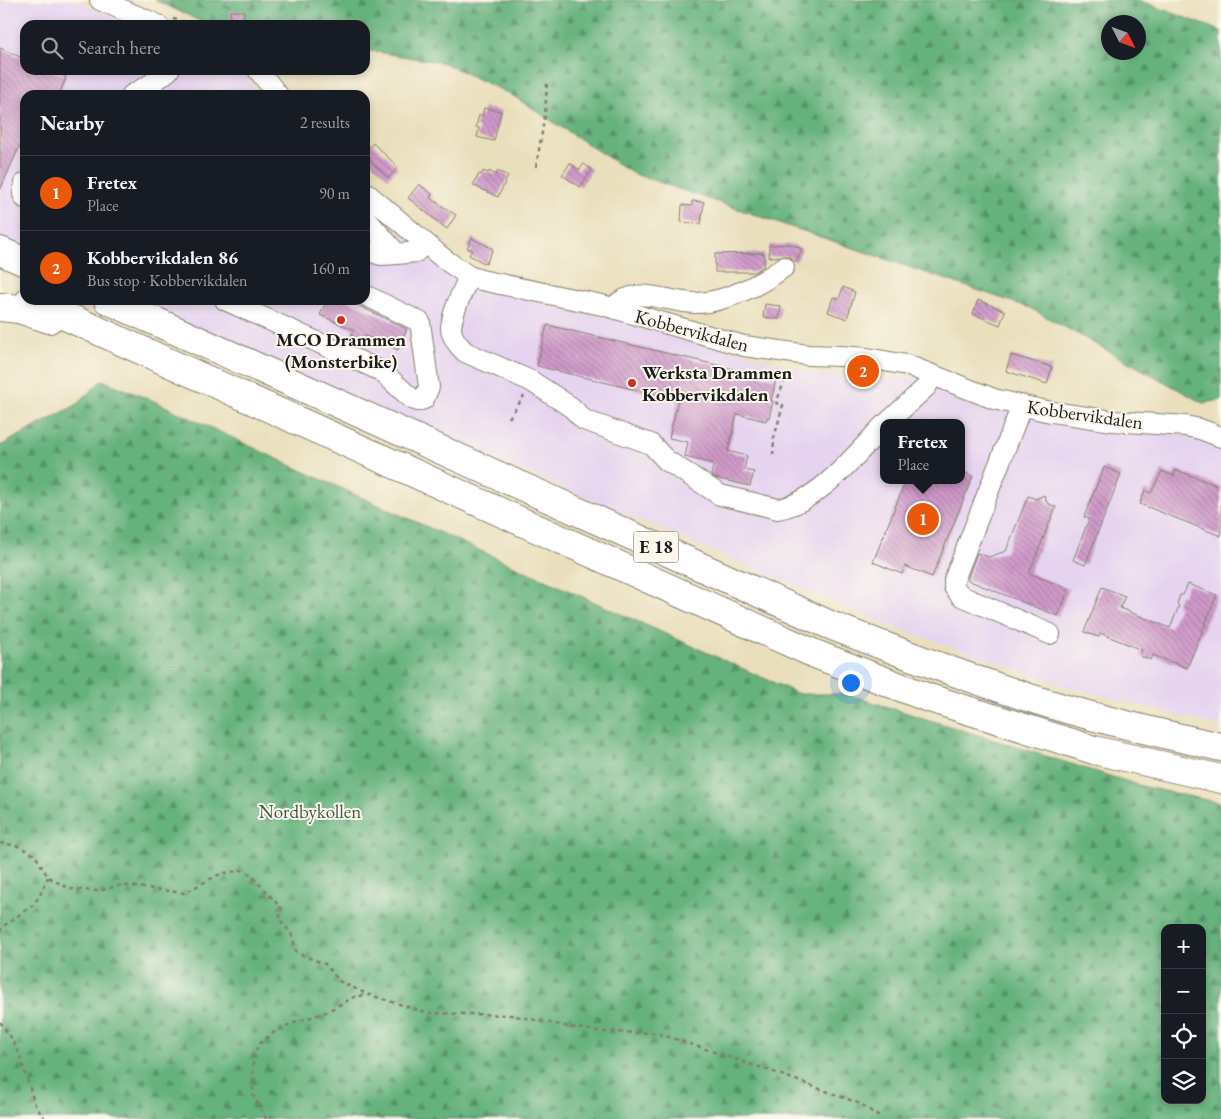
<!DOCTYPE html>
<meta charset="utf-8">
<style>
:root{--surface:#171b24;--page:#242831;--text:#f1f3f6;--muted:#9ea1a6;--line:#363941;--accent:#ea580c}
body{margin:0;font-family:"EB Garamond",serif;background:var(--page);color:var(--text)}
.controls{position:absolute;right:15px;bottom:15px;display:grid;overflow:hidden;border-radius:10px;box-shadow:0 2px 8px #0003}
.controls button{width:45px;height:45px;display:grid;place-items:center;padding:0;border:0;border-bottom:1px solid var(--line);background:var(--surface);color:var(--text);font:25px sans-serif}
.compass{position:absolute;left:1101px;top:15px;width:45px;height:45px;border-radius:50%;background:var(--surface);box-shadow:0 2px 8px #0003;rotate:132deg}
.you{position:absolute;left:850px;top:682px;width:18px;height:18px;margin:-12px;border:4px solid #fff;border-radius:50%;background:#1a73e8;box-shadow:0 0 0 8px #1a73e833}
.badge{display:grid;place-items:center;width:32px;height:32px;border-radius:50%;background:var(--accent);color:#fff;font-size:16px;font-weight:700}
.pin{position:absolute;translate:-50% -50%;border:2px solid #fff;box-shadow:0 1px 5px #0006}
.popup{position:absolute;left:880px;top:419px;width:85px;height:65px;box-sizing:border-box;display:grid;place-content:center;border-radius:10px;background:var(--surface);filter:drop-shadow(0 1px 4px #0005);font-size:16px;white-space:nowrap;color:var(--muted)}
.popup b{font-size:19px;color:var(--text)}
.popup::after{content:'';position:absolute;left:50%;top:100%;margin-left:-10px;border:10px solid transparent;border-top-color:var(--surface)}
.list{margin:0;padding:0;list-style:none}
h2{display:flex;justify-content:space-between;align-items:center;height:65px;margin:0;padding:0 20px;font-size:21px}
h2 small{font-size:16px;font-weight:400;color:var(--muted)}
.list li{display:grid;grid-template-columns:32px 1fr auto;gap:15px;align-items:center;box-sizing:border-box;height:75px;padding:0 20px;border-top:1px solid var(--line)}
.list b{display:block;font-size:19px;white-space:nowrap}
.list p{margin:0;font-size:16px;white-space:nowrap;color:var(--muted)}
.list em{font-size:16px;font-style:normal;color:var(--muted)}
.icon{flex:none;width:28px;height:28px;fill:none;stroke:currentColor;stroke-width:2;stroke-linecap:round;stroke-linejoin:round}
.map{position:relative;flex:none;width:1221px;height:1119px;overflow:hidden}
.search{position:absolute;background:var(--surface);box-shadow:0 2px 8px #0003;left:20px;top:20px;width:350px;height:55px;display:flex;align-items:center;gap:12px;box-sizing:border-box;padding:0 18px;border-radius:15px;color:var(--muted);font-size:19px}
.panel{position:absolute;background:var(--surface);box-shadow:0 2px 8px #0003;left:20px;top:90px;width:350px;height:215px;border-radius:15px}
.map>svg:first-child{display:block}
.built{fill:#e6d3f0;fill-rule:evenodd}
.forest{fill:url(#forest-firs);stroke:#41674c;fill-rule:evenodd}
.building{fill:url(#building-back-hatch)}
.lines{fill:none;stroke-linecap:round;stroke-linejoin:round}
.minor-casing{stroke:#837e6c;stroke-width:22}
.highway-casing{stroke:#837e6c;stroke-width:30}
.path{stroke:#837e6c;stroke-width:2.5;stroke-dasharray:4 4;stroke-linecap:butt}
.minor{stroke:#fff;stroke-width:20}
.highway{stroke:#fff;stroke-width:28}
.poi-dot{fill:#c8321e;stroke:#fbf7ec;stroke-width:2}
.labels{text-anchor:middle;stroke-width:4;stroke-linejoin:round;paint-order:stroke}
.shield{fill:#fbf7ec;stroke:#5f5e5a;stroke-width:1}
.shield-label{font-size:18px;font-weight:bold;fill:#1c1c1c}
.street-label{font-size:19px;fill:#1c1c1c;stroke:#fbf7ec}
.poi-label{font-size:19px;font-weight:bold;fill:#1c1c1c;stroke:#fbf7ec}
.park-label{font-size:19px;fill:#3e5b46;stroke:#fbf7ec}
</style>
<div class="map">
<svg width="1221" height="1119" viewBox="0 0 1221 1119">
<defs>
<pattern id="forest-firs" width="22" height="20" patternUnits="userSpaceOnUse" patternTransform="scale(1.25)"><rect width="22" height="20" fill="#66b27d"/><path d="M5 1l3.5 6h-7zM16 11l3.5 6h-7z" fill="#539066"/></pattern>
<pattern id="building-back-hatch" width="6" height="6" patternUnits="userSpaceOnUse" patternTransform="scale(1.25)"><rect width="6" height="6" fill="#d09aca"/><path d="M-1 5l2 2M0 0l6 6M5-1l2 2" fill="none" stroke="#a87da3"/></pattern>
</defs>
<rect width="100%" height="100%" fill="#fbf7ec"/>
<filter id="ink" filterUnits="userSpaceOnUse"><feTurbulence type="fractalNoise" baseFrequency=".02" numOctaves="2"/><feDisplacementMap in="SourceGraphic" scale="10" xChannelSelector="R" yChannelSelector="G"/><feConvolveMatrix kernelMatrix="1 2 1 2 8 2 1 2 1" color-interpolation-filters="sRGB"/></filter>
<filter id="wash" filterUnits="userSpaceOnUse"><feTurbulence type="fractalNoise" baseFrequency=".0096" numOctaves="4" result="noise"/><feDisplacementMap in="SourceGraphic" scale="20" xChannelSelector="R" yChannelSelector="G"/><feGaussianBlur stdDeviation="1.12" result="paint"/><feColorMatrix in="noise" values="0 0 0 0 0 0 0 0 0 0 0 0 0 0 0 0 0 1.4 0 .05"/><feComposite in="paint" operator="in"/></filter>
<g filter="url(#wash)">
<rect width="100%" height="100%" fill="#eadfbc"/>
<path class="built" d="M0,0h73l66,25h-114v45h214l24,25h-238v166l-25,-11z
M365,203l14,14 70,54 65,26 139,29 159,47 51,6 49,-2 260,54 49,17v279l-155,-41 -180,-62 -768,-324h247zM884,423h78v57h-78z"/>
<path class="forest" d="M155,0h983l83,31v369l-18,3 -173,-95 -398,-135 -122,-79 -66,-31 -79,-13v-25h-156zM1108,22h30v30h-30z
M102,380l54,22 149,70 494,222h47l299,93 76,16v316h-1221v-673l76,-41zM1165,928h37v172h-37z"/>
<g id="blocks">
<path class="building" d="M230,11h14l-1,14h-13z
M0,48l25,11v11h25l16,7 -7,18h-34v39l-25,56z
M484,108l17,3 -7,30 -17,-4 2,-9 -3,-1 3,-12 3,1z
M373,143l25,24 -10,11 -23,-22v-3z
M570,163l9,7 5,-6 8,6 -12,17 -18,-12z
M483,171l5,2 1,-2 7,4 2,-4 10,5 -10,21 -25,-12 6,-11 2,1z
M419,184l13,10 -2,4 26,17 -9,14 -39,-31z
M692,201l12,1 -3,22 -20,-2 1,-17 10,1z
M472,238l21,11 -7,15 -17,-9 3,-5 -5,-2z
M791,244l11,5 -6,13 -8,-6 -19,1v-12z
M764,253v13l-9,6h-40v-18z
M843,287l12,5 -8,27 -19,-7 5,-15 6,2z
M327,300h20l60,29 -9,21 -34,-15 -2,5 -5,-2 -6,-3 3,-5 -34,-15z
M978,300l27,11 -5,14 -27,-11z
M765,304l16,2 -2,13 -16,-2z
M547,325l229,54 -5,22h2l-4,17 -2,-1 -1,4 -29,-7 -9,37 19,5 -3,14 10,2 -4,14 -35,-8 -4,-3 3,-11 -29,-7 3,-15 -19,-4 9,-38 -141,-34z
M1011,355l41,12 -5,17 -41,-13z
M1104,467l17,7 -36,91 -12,-5 16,-41 -5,-2z
M1176,470l45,17v49l-81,-32 5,-14 6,3 11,-22 12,5z
M962,471l11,5 -41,101 -27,-11 -3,8 -29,-12 33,-82h56z
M1044,495l3,8 9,4 -27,66 40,16 -11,27 -91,-36 10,-27 12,4 17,-6 22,-55 8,3z
M1188,584l29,11 -30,73 -34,-13 -2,5 -11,-4 2,-6 -42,-17 -1,4 -15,-5 18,-45 23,9 -5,12 50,20 9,-22 -2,-2 3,-9h3z"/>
</g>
</g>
<g filter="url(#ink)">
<use href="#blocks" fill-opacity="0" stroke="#837e6c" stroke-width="1"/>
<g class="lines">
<defs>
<path id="minor" d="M100,0l58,25
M258,70l20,25
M132,95l19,-11 18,-14
M25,183l-2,11 2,4
M365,192l79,67 25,17 12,4 121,25 142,41 64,9 32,1 27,2 40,7 87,34 52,12 67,10 72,5 15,3 21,8
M365,218l32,36
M365,250l16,5 16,-1 19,-2 8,-9
M469,276c-6,15 -17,36 -18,52 0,9 8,18 14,24l66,29 40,26 13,13 67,24 15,16 54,35 58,14c41,-7 78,-55 106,-84
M225,300l156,71 31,28 6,2 6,-2 5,-12 -9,-65 -55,-27
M612,308c27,-25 53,-5 84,-5 28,0 66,-19 88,-36
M1022,405l-68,175v7l7,9 89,38
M887,423l40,-37 4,-11"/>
<path id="highway" d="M0,251l25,11
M30,300l785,354 111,43 168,53 127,29
M108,300l722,325c66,26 132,51 200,73 62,20 127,35 191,49
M0,307l19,2 30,10"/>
</defs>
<use href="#minor" class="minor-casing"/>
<use href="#highway" class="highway-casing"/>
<path class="path" d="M173,19l22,6
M536,167l9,-52 2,-33
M509,418l15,-22
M773,455l1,-17 9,-33 -7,-2 10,-26
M0,843l18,3 17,9 13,22 22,12 28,2 24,-6 62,8 36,-19 22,-4 9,5 31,34 -3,10 12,14 5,18 6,4 23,9 14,17 30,14
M0,932l2,-5 31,-22 6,-8 9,-20
M0,1022l12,17 8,17 15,49 10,14
M266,1119l-13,-24v-39l6,-12 14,-11 21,-10 32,-11 30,-16 14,-1 58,18 83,2 59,12 32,5 55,1 114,38 90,33 21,15"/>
<use href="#minor" class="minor"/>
<use href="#highway" class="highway"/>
</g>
</g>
<g class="poi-dot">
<circle cx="341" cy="320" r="5"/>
<circle cx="632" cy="383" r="5"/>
</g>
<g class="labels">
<rect class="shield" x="633.5" y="531.5" width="45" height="31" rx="4"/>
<g class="shield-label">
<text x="656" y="553">E 18</text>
</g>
<g class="street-label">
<text transform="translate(692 330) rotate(15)" y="7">Kobbervikdalen</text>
<text transform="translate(1085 414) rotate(8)" y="7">Kobbervikdalen</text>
</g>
<g class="poi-label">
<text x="341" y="346">MCO Drammen<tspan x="341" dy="22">(Monsterbike)</tspan></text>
<text x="642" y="379" text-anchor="start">Werksta Drammen<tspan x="642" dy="22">Kobbervikdalen</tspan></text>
</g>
<g class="park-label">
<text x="310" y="818">Nordbykollen</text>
</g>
</g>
</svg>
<div class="controls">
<button>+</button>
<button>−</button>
<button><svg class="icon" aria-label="locate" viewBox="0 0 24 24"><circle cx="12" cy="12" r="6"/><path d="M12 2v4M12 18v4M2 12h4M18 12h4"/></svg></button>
<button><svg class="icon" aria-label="layers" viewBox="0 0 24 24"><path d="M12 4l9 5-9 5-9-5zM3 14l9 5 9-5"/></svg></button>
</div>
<svg class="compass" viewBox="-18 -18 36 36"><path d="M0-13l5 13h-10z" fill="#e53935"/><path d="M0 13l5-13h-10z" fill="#9ea1a6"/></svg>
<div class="you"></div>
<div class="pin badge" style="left:923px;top:519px">1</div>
<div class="popup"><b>Fretex</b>Place</div>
<div class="pin badge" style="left:863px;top:371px">2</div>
<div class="search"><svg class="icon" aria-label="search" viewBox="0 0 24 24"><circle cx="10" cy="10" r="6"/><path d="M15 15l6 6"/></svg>Search here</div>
<section class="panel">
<h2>Nearby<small>2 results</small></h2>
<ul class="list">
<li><span class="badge">1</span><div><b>Fretex</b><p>Place</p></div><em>90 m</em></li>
<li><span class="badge">2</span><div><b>Kobbervikdalen 86</b><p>Bus stop · Kobbervikdalen</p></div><em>160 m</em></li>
</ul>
</section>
</div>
